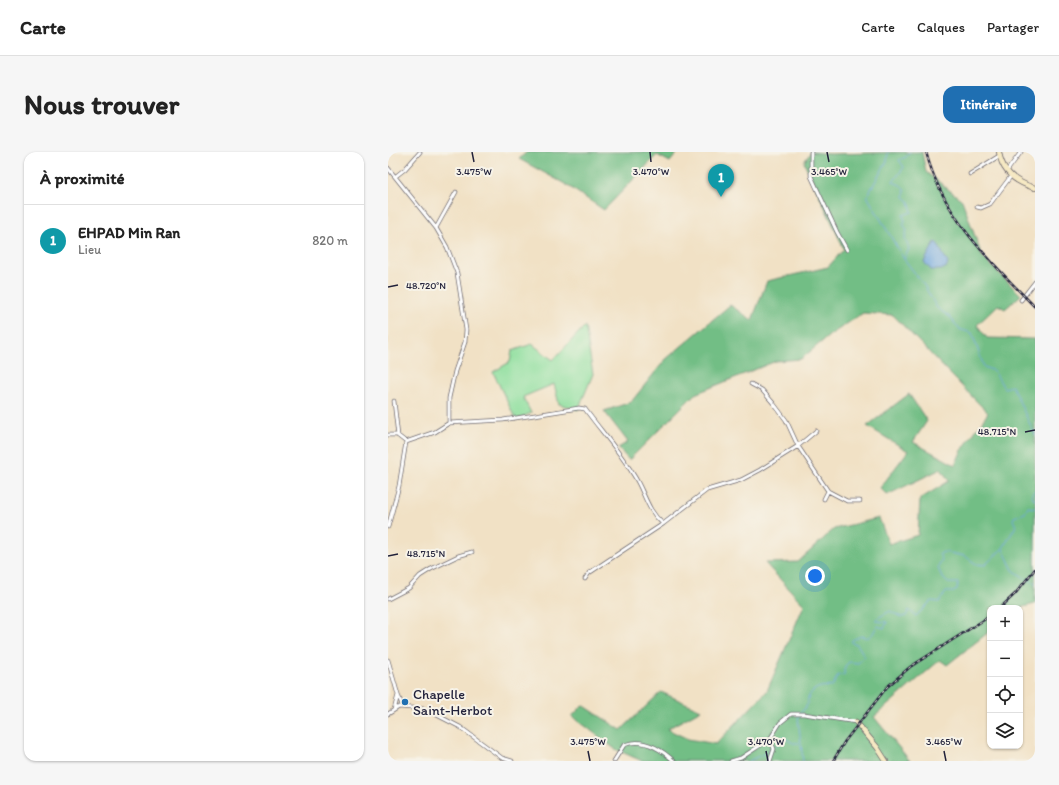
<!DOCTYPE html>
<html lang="fr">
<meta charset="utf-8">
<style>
:root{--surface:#fff;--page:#f6f6f6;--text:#222;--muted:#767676;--line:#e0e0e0;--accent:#1f6fb2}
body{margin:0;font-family:Itim,sans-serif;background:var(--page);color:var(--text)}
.controls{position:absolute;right:12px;bottom:12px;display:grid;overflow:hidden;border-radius:8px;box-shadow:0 1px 3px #0004}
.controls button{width:36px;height:36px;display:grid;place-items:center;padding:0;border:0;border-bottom:1px solid var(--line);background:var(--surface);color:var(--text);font:20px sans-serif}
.you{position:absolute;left:427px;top:424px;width:14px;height:14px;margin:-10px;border:3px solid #fff;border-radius:50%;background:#1a73e8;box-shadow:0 0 0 6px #1a73e833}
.badge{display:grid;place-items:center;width:26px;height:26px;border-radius:50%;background:var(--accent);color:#fff;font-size:13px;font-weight:700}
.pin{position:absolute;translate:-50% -33px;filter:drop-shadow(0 1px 2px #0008)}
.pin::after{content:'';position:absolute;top:21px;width:14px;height:12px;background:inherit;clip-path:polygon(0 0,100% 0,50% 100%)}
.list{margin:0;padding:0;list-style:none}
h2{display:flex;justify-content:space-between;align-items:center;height:52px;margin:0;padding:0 16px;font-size:17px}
h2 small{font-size:13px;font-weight:400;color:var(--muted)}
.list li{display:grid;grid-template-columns:26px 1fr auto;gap:12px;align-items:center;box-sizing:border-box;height:72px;padding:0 16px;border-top:1px solid var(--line)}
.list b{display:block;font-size:15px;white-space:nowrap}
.list p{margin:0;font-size:13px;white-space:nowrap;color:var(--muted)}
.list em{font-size:13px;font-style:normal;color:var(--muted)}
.icon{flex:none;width:22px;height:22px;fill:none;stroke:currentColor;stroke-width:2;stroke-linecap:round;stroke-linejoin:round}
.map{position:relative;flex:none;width:647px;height:609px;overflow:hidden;border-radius:12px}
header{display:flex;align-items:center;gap:24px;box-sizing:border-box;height:56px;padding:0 20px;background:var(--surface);border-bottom:1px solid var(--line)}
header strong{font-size:19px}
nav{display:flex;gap:22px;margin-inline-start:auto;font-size:14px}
.intro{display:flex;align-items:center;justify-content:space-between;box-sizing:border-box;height:96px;padding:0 24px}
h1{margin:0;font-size:28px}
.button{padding:10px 18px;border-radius:12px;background:var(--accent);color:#fff;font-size:14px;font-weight:700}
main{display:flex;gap:24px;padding:0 24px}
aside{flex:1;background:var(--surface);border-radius:12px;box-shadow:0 1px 3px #0004}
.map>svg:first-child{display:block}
.green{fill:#8edf9e;stroke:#58806c}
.forest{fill:#72be85;stroke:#4a7060}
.water{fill:#6ea6dd;stroke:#48648c}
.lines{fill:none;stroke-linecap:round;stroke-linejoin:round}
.stream{stroke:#6ea6dd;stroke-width:1}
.street-casing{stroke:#6a656b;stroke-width:4.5}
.secondary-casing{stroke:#6a656b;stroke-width:6}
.street{stroke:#fff;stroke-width:3}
.secondary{stroke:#f6e9c3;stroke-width:4.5}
.rail-casing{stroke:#22223b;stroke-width:2.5}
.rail{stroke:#f7f3e8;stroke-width:1;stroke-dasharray:3;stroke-linecap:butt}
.ticks{fill:none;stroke:#22223b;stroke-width:1.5}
.poi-dot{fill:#1f6fb2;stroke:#f7f3e8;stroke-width:1.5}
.labels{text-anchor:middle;stroke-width:4;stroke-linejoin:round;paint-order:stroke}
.poi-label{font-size:14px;fill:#22223b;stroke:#f7f3e8;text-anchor:start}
.ticks-label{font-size:10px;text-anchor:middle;fill:#22223b;stroke:#f7f3e8;stroke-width:4;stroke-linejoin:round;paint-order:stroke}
</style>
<header>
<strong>Carte</strong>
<nav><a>Carte</a><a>Calques</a><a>Partager</a></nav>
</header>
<div class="intro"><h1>Nous trouver</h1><a class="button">Itinéraire</a></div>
<main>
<aside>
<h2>À proximité<small></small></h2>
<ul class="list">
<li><span class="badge" style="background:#0f9aa8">1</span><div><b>EHPAD Min Ran</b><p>Lieu</p></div><em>820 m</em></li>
</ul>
</aside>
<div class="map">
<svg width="647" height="609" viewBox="0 0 647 609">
<rect width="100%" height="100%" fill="#f7f3e8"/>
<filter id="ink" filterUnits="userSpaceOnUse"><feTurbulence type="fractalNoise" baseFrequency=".025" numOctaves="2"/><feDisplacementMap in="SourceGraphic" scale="8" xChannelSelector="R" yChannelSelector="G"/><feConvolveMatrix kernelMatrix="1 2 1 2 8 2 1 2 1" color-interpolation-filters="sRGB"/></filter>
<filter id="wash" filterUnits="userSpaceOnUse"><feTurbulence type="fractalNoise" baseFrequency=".012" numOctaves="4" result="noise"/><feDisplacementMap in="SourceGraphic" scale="16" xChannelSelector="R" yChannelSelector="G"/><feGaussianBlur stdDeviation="0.9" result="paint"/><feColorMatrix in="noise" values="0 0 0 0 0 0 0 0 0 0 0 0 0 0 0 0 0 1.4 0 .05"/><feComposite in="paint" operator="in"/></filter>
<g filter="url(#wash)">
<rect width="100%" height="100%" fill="#f1e1c5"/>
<path class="green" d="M197,174l8,48 -15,36 -19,-6 -5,-20 -31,13 8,16 -15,7 -23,-48 17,-10 2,-11 20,-7 21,16z"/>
<path class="forest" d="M139,0h151l-8,10 -13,-7 -53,55 -39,-26 -46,-25z
M423,0l20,2 91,-2 4,20 36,28 20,56 39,39 -16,14 -7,-4 -21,20 10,13 48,1v265l-16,4h-29v23l-43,34 -7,-5 -66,57 36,44h-268l-27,-12 -43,-33 11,-11 38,25 40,-38 40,18 -34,19 21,10 28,5 51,-53 37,-86 -39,-42 33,-1 36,-33 45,-11 10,26 29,-9 2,-36 29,-18 -8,-12 -54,26 -7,-7 28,-37 -41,-25 42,-32 18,27 -14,21 42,23 7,-15 26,-37 -95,-98 -30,-2 -33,22 -29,24 -25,2 -81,33 -66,66 -11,-12 10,-6 -24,-31 27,-9 34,-42 65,-55 22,15 15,-39 61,-14 16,-18 -40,-87z"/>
<path class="water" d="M547,90l2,1 11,20 -1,4 -6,3h-10l-7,-8z"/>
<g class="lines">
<path class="stream" d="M500,0l-1,9 -20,35 37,63
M522,0l-4,5 -7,3 5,7 -11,15c7,3 14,4 11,15l5,4 3,11 -9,3 2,6 -2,3 4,6c-4,11 -1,9 2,19l-5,10 20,26 13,23 13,9 9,12 13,4 12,34 10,4 10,17 8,-2 23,49
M647,338l-4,5 4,5
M615,397l10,21 13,9
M641,428l6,3
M388,595l7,-10 10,6h6
M361,609c6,-4 17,-7 22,-12
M415,609l-5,-43c2,-6 6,-8 9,-13 2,-4 0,-2 1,-6 3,-11 14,-14 24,-12l6,-12h6l1,-9 4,-4 9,1 7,-6 -8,-13 -5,-1v-3l9,-4c10,4 11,-1 16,-10l7,2 3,-6 -11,-1v-2l14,-8 11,6 5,-1 3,-6 7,6 15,-15 8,1 7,-10h8l3,-3 1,-6h-10l-6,-6 -4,-9 4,-9 -3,-5 5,-2 21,4 11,8 9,1 18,-17 13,-22 -3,-6 1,-3 11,-4 3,-6 7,1"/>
</g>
</g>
<g filter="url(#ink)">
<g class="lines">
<defs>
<path id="street" d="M423,0v24l26,56 10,18
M0,16l48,60 11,19 10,26 9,57 -1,12 -10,29 -6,27v25
M619,19l14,-19
M582,22l29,-18
M8,24l9,-7 15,-17
M589,55l4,1 9,-4 21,-28
M48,76l20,-36
M633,148l14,-18
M363,232l11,6 12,14 12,16 12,26 30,45 -4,8
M6,249l4,35
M61,271l54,-3 76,-12 6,1c16,22 34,42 48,65 12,18 13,35 30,50l44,-34 34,-10 19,-10 38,-24 18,-15
M0,283h9l9,7 29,-10 14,-9
M440,339l19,10h13
M0,375l11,-41 7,-44
M197,427l4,-6 74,-49
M0,447l21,-11 11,-12 11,-7 27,-13 14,-4
M0,508l10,35 -4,15
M10,543l5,12
M0,562l11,-7 26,2 35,18 42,31 10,3
M226,609l10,-16c19,-8 37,4 50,16
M343,609l10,-3 29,-19 10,-16 11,-9h13l52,8
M382,609l4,-12 -4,-10"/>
<path id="secondary" d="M611,0c3,20 18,31 36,36
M468,570l21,25 9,14"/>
</defs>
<use href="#street" class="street-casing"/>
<use href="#secondary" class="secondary-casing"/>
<use href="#street" class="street"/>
<use href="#secondary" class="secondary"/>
<defs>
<path id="rail" d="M538,0c17,65 64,109 109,155
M612,456l15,-14 20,-25
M445,609l12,-20 42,-54 23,-20 80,-51"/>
</defs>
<use href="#rail" class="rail-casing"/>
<use href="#rail" class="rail"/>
</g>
</g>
<path class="ticks" d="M84,0l2,10M262,0l1,10M439,0l2,10M0,135l10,-2M637,280l10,-2M0,404l10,-2M200,599l2,10M378,599l2,10M556,599l2,10"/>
<circle class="poi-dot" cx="17" cy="550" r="4"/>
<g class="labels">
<g class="poi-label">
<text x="25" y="547">Chapelle<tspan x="25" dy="16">Saint-Herbot</tspan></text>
</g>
</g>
<g class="ticks-label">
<text x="86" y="23">3.475°W</text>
<text x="263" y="23">3.470°W</text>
<text x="441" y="23">3.465°W</text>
<text x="38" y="137">48.720°N</text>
<text x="609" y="283">48.715°N</text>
<text x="38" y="405">48.715°N</text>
<text x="200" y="593">3.475°W</text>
<text x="378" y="593">3.470°W</text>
<text x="556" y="593">3.465°W</text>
</g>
</svg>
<div class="controls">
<button>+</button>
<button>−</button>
<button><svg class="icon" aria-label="locate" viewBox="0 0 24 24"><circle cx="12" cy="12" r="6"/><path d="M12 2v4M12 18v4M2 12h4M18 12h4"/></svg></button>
<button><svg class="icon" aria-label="layers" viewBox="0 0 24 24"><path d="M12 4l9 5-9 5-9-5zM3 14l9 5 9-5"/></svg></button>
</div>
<div class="you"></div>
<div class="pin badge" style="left:333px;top:45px;background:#0f9aa8">1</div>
</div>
</main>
